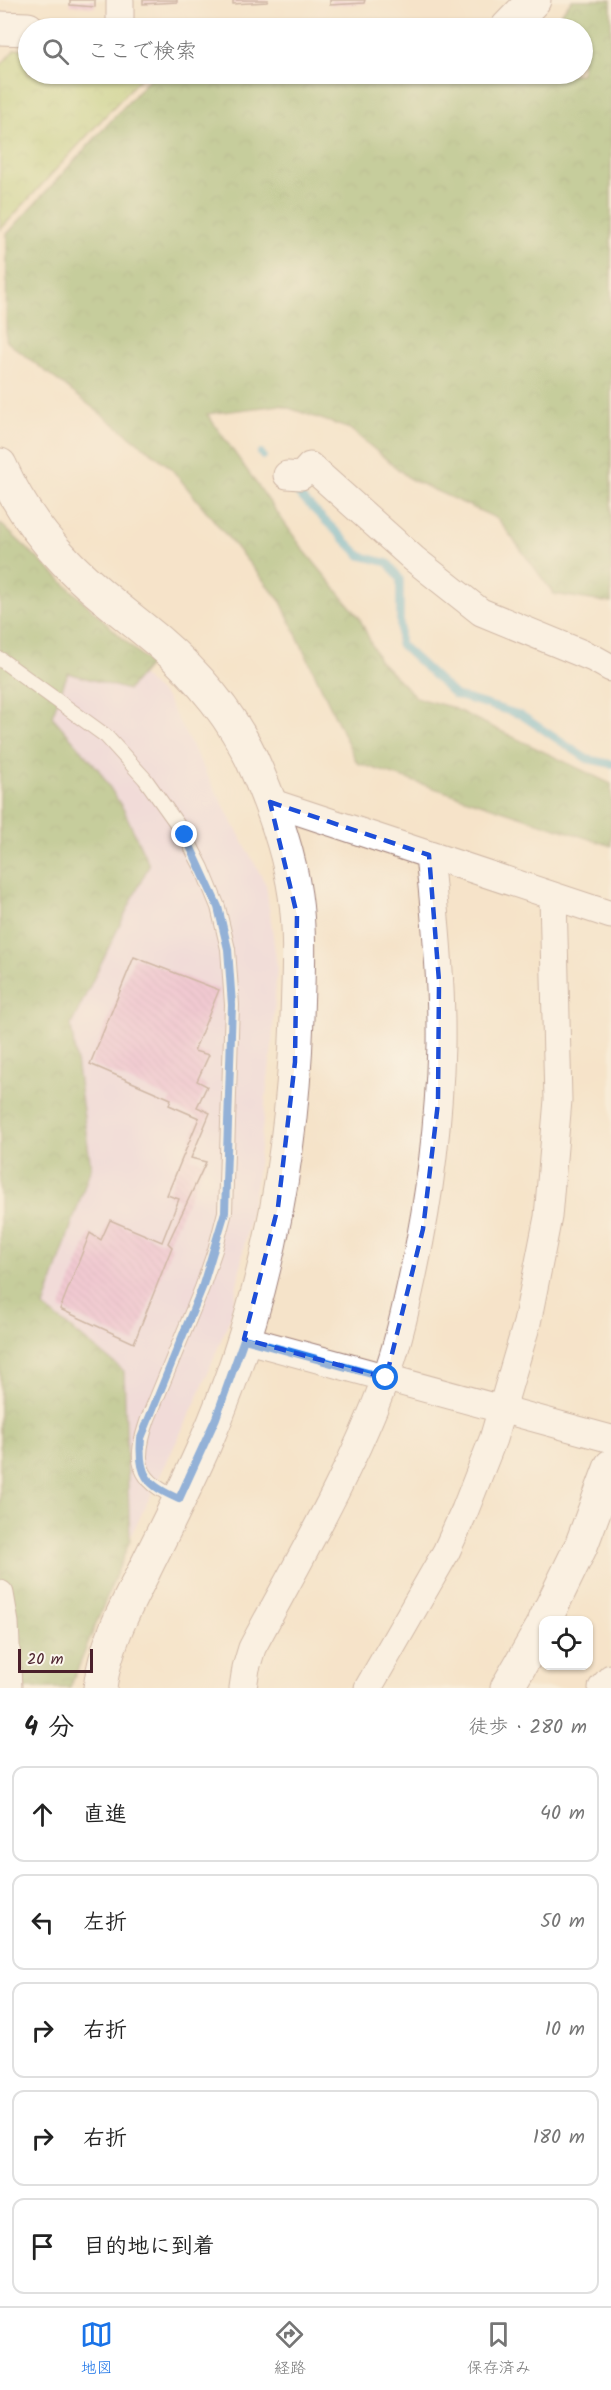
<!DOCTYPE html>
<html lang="ja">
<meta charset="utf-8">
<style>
:root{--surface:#fff;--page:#f6f6f6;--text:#222;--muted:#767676;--line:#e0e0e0;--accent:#1a73e8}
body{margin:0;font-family:Kalam,"Klee One",sans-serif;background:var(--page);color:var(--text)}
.controls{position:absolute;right:18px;bottom:18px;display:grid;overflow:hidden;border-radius:12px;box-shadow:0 2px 4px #0004}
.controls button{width:54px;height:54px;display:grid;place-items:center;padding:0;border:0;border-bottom:2px solid var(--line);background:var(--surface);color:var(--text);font:30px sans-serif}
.scale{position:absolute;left:18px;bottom:15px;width:75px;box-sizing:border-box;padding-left:6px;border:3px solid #4a1f2b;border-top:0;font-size:16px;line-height:21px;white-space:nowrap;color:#4a1f2b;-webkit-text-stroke:4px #fbf7ec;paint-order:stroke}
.stop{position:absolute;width:18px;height:18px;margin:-14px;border:4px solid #1a73e8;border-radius:50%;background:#fff}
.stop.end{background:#1a73e8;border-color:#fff;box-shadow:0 2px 6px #0008}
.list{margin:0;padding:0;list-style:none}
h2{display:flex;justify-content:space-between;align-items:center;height:78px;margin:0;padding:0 24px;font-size:26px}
h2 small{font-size:20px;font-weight:400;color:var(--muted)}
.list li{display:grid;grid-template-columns:39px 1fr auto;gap:18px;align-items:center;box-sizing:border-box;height:96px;margin:0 12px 12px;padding:0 12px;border:2px solid var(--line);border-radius:12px}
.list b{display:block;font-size:22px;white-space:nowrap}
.list em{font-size:20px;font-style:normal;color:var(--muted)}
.icon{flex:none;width:33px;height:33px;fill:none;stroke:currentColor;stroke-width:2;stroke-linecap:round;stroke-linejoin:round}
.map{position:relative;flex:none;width:611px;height:1688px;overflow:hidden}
.search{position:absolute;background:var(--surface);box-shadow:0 2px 4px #0004;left:18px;right:18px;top:18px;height:66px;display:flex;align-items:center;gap:15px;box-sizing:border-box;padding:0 21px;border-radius:33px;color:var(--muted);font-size:22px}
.sheet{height:618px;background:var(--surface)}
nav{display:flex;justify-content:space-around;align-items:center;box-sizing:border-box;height:84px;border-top:2px solid var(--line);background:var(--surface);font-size:16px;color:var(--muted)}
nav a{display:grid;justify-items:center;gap:3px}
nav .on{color:var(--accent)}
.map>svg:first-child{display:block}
.built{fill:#ead1ec}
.forest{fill:url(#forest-crowns);stroke:#6c6848;stroke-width:1.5}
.park{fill:url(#park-crowns);stroke:#7e7650;stroke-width:1.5}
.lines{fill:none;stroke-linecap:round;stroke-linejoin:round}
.stream{stroke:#50aece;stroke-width:8}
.building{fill:url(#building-back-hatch)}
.service-casing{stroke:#a0817a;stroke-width:16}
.minor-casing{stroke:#a0817a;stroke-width:29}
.tertiary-casing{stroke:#a0817a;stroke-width:35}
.service{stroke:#fff;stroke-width:14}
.minor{stroke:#fff;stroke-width:27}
.tertiary{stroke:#fff;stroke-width:33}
.route{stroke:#1a73e8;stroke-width:8}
.marked{fill:none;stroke:#1d4ed8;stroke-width:4.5;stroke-dasharray:12 8;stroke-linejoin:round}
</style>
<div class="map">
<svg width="611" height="1688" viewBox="0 0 611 1688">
<defs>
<pattern id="forest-crowns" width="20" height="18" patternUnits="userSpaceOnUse" patternTransform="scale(1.5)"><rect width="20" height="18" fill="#8db166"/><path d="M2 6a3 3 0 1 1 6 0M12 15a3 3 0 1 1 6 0" fill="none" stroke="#758f54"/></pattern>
<pattern id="park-crowns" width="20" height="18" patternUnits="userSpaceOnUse" patternTransform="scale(1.5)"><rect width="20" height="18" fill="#b2ce74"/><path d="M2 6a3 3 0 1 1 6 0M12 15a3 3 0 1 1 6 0" fill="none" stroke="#9bb065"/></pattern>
<pattern id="building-back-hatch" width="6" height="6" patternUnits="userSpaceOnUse" patternTransform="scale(1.5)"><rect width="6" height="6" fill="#e9a8dc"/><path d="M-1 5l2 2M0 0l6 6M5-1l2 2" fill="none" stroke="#c990bd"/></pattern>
</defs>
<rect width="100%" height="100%" fill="#fbf7ec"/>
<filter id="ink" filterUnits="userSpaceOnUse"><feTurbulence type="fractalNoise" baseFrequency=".0167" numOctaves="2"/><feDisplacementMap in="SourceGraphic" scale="12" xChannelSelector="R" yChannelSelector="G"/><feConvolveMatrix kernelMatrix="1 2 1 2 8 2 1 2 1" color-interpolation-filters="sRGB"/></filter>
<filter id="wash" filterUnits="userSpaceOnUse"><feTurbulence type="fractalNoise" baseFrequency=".008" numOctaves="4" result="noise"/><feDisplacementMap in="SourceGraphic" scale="24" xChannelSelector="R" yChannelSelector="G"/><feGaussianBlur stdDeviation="1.35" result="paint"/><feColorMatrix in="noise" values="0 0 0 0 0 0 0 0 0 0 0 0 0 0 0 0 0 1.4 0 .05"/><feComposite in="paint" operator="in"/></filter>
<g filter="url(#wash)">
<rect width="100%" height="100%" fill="#f5e3c9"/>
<path class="built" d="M0,549l166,149 100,187 11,80 -5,80 -16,136 -24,132 -35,86 -131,271 -66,-233z"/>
<path class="forest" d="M572,0h39v603l-57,-9 -56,-75 -88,-40 -60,-50 -70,-24 -73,9 96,135 56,68 20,43 38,38 34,9 160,77v62l-254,-83 -76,-161 -111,-135 -164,-126 1,-107 147,-160h428v-46h-34z
M0,523l150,141 -22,26 -60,-17 -16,43 47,54 25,40 25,55 -78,160 20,142 -47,140 80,64 6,169 -60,148h-70z"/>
<path class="park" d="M15,49h13v25h116l-144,156v-164z"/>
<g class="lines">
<path class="stream" d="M261,453l2,3
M289,485l72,71 27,7 12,16v65l55,51 66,20 66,44 24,5"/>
</g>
<g id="blocks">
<path class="building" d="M70,0h25v7l-25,-2z
M143,0h34v2l-34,2z
M233,0h35l-1,2 -34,2z
M330,0h35l-1,3 -34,2z
M134,957l85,33 -25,61 15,4 -12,26 10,5 -10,21 13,6 -19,45 15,4 -38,81 4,4 -38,96 -74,-34 30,-76 11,7 9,-20 52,22 17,-43 -12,-4 32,-77 -30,-13 2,-6 -81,-35z"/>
</g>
</g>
<g filter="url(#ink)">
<use href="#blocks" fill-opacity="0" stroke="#a0817a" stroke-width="1.5"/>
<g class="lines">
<defs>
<path id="service" d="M0,659l106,77 39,43 40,56 17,33 16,39 10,42 4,56 -7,207 -10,38 -13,38 -54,131c-15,43 -12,61 31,80"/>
<path id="minor" d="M120,28v-28
M287,475l14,1 9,-10 104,93 67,53 112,46 18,10
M270,802l341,113
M244,1339l367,100
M0,1594l5,29 3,65
M243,1688l3,-20 6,-20c47,-88 98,-174 133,-268 13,-35 21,-73 29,-110 16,-74 25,-149 27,-225 1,-63 -6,-127 -12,-190
M368,1688l78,-136 19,-42 28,-71 34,-116 21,-106 10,-117 -5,-204
M602,1688l9,-10"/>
<path id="tertiary" d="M0,28l28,1
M507,28l27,-28
M0,465c16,36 38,68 65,96 28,30 62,54 93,80 42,36 78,79 99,130 17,39 32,82 38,124 6,41 3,82 2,123 -5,146 -33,291 -92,426 -19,44 -41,86 -62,129 -19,37 -38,73 -43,115
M545,1620l36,-74 30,-80
M507,1688l37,-64"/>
</defs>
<use href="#service" class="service-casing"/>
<use href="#minor" class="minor-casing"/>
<use href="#tertiary" class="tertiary-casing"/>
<use href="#service" class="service"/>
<use href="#minor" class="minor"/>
<use href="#tertiary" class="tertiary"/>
</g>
</g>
<g class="lines" filter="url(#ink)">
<path class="route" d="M185,835l33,72 10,42 4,56 -7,207 -23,76 -61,150c-3,37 5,47 38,61l37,-81 28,-79 142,39"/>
</g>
<path d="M0 0H611V1688H0ZM270,802l159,53 10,126 -1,122 -15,126 -37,149 -142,-39 34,-132 17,-145 2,-147z" fill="#f5e3c9" fill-opacity=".55" fill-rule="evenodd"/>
<path class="marked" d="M270,802l159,53 10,126 -1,122 -15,126 -37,149 -142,-39 34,-132 17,-145 2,-147z"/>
</svg>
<div class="controls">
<button><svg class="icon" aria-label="locate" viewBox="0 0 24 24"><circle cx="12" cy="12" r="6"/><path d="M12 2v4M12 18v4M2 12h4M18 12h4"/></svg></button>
</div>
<div class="scale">20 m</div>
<div class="stop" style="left:386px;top:1378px"></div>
<div class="stop end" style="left:185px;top:835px"></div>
<div class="search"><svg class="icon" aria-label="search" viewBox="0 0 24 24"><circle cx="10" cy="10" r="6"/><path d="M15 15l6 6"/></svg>ここで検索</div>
</div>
<section class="sheet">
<h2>4 分<small>徒歩 · 280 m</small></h2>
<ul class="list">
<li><svg class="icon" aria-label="ahead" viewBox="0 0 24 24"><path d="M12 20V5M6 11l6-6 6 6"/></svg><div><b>直進</b></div><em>40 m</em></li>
<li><svg class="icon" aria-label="left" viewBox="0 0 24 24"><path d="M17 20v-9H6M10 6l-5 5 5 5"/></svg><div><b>左折</b></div><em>50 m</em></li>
<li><svg class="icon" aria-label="right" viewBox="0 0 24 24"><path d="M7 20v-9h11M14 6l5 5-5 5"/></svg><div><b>右折</b></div><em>10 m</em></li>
<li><svg class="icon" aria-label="right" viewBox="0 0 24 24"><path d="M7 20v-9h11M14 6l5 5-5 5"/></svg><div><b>右折</b></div><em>180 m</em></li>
<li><svg class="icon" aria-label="arrive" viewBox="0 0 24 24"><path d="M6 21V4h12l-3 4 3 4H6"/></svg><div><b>目的地に到着</b></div></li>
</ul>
</section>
<nav>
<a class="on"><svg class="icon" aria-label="map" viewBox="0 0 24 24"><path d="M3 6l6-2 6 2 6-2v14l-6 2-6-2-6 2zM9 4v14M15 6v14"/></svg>地図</a>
<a><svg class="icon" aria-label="directions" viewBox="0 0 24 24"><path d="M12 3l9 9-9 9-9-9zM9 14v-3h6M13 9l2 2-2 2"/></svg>経路</a>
<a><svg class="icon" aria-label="saved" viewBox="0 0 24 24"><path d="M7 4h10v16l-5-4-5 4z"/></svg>保存済み</a>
</nav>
